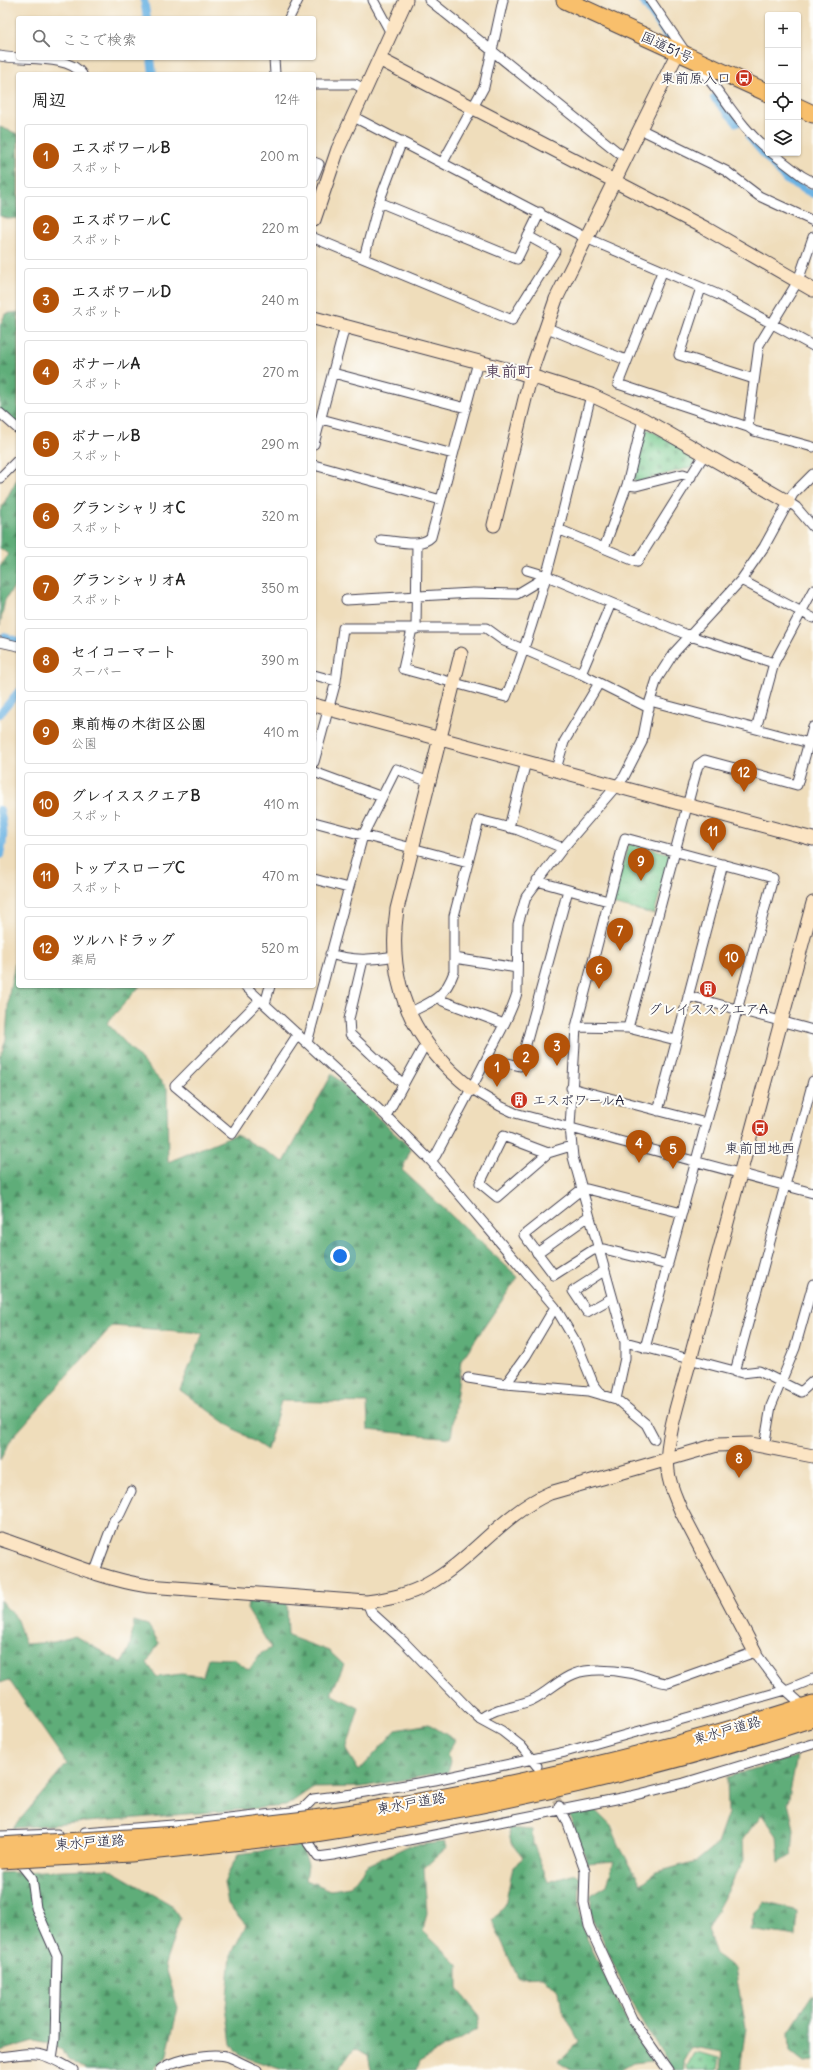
<!DOCTYPE html>
<html lang="ja">
<meta charset="utf-8">
<style>
:root{--surface:#fff;--page:#f6f6f6;--text:#222;--muted:#767676;--line:#e0e0e0;--accent:#b45309}
body{margin:0;font-family:Delius,"Klee One",sans-serif;background:var(--page);color:var(--text)}
.controls{position:absolute;right:12px;top:12px;display:grid;overflow:hidden;border-radius:4px;box-shadow:0 1px 3px #0004}
.controls button{width:36px;height:36px;display:grid;place-items:center;padding:0;border:0;border-bottom:1px solid var(--line);background:var(--surface);color:var(--text);font:20px sans-serif}
.you{position:absolute;left:340px;top:1256px;width:14px;height:14px;margin:-10px;border:3px solid #fff;border-radius:50%;background:#1a73e8;box-shadow:0 0 0 6px #1a73e833}
.badge{display:grid;place-items:center;width:26px;height:26px;border-radius:50%;background:var(--accent);color:#fff;font-size:13px;font-weight:700}
.pin{position:absolute;translate:-50% -33px;filter:drop-shadow(0 1px 2px #0008)}
.pin::after{content:'';position:absolute;top:21px;width:14px;height:12px;background:inherit;clip-path:polygon(0 0,100% 0,50% 100%)}
.list{margin:0;padding:0;list-style:none}
h2{display:flex;justify-content:space-between;align-items:center;height:52px;margin:0;padding:0 16px;font-size:17px}
h2 small{font-size:13px;font-weight:400;color:var(--muted)}
.list li{display:grid;grid-template-columns:26px 1fr auto;gap:12px;align-items:center;box-sizing:border-box;height:64px;margin:0 8px 8px;padding:0 8px;border:1px solid var(--line);border-radius:4px}
.list b{display:block;font-size:15px;white-space:nowrap}
.list p{margin:0;font-size:13px;white-space:nowrap;color:var(--muted)}
.list em{font-size:13px;font-style:normal;color:var(--muted)}
.icon{flex:none;width:22px;height:22px;fill:none;stroke:currentColor;stroke-width:2;stroke-linecap:round;stroke-linejoin:round}
.map{position:relative;flex:none;width:813px;height:2070px;overflow:hidden}
.search{position:absolute;background:var(--surface);box-shadow:0 1px 3px #0004;left:16px;top:16px;width:300px;height:44px;display:flex;align-items:center;gap:10px;box-sizing:border-box;padding:0 14px;border-radius:4px;color:var(--muted);font-size:15px}
.panel{position:absolute;background:var(--surface);box-shadow:0 1px 3px #0004;left:16px;top:72px;width:300px;height:916px;border-radius:4px}
.map>svg:first-child{display:block}
.forest{fill:url(#forest-firs);stroke:#40685a}
.cemetery{fill:url(#cemetery-stones);stroke:#4b7664}
.park{fill:url(#park-crowns);stroke:#4b7664}
.lines{fill:none;stroke-linecap:round;stroke-linejoin:round}
.canal{stroke:#6cb3e3;stroke-width:8}
.street-tunnel{stroke:#c6b8a1;stroke-width:9;stroke-dasharray:9 4.5;stroke-linecap:butt}
.street-casing{stroke:#413e4e;stroke-width:11}
.secondary-casing{stroke:#413e4e;stroke-width:15}
.highway-casing{stroke:#413e4e;stroke-width:19}
.street{stroke:#fff;stroke-width:9}
.secondary{stroke:#fce5c4;stroke-width:13}
.highway{stroke:#f8bf6c;stroke-width:17}
.highway-bridge-casing{stroke:#413e4e;stroke-width:19;stroke-linecap:butt}
.highway-bridge{stroke:#f8bf6c;stroke-width:17}
.labels{text-anchor:middle;stroke-width:4;stroke-linejoin:round;paint-order:stroke}
.street-label{font-size:14px;fill:#22223b;stroke:#fdfcf7}
.poi-label{font-size:14px;fill:#22223b;stroke:#fdfcf7}
.quarter-label{font-size:16px;font-weight:bold;fill:#5e4b63;stroke:#fdfcf7}
</style>
<div class="map">
<svg width="813" height="2070" viewBox="0 0 813 2070">
<defs>
<pattern id="forest-firs" width="22" height="20" patternUnits="userSpaceOnUse"><rect width="22" height="20" fill="#5fad79"/><path d="M5 1l3.5 6h-7zM16 11l3.5 6h-7z" fill="#4e8c64"/></pattern>
<pattern id="cemetery-stones" width="16" height="16" patternUnits="userSpaceOnUse"><rect width="16" height="16" fill="#74c98e"/><path d="M2 7V4a2 2 0 0 1 4 0v3zM10 15v-3a2 2 0 0 1 4 0v3z" fill="#64ac7b"/></pattern>
<pattern id="park-crowns" width="20" height="18" patternUnits="userSpaceOnUse"><rect width="20" height="18" fill="#74c98e"/><path d="M2 6a3 3 0 1 1 6 0M12 15a3 3 0 1 1 6 0" fill="none" stroke="#64ac7b"/></pattern>
</defs>
<rect width="100%" height="100%" fill="#fdfcf7"/>
<filter id="ink" filterUnits="userSpaceOnUse"><feTurbulence type="fractalNoise" baseFrequency=".025" numOctaves="2"/><feDisplacementMap in="SourceGraphic" scale="8" xChannelSelector="R" yChannelSelector="G"/><feConvolveMatrix kernelMatrix="1 2 1 2 8 2 1 2 1" color-interpolation-filters="sRGB"/></filter>
<filter id="wash" filterUnits="userSpaceOnUse"><feTurbulence type="fractalNoise" baseFrequency=".012" numOctaves="4" result="noise"/><feDisplacementMap in="SourceGraphic" scale="16" xChannelSelector="R" yChannelSelector="G"/><feGaussianBlur stdDeviation="0.9" result="paint"/><feColorMatrix in="noise" values="0 0 0 0 0 0 0 0 0 0 0 0 0 0 0 0 0 1.4 0 .05"/><feComposite in="paint" operator="in"/></filter>
<g filter="url(#wash)">
<rect width="100%" height="100%" fill="#efddbb"/>
<path class="forest" d="M0,127l18,7v84l-9,1 -9,-3z
M18,312v119l-18,-19v-86l5,-12z
M18,477v104l-13,19 -5,25v-58l8,-13 -8,-6v-37z
M18,949v37h122l-33,37 60,65 1,74 68,-28 48,28 48,-88 79,75 -9,21 116,107 -57,84 -10,77 -83,-8 -1,-27 -86,-2 -14,49 -37,-24 -50,-36 23,-57 -91,-7 -100,112 -12,22v-402l6,-19 3,-46z
M0,1600l17,20 8,24 29,-2 21,-6 47,27 8,-17 4,-25 14,4 11,18 -12,20 10,14 24,-3 22,2 5,-18 26,1 15,11 11,-16 11,-6 -24,-39 1,-7 39,1 1,33 41,15 15,14 -13,29 28,14 -13,42 13,21 37,-41 33,-6 26,16 -8,14 4,8 -3,10 -86,15 -50,1 -26,18 -273,22 54,-64 -58,-84 -9,3z
M797,1756l-9,47 6,26 -2,26 -13,8 -2,-27 -15,-22 -19,25 1,21 -37,69 9,25 19,15 11,58 -6,43h-19l2,-18 -32,-5 -8,14 1,9h-11l-37,-58 -41,-87 -4,-14v-16l16,-10 7,-24 -26,2 -19,-48 26,-5 16,16 10,23 20,35 16,-12 40,-11 20,-17 11,-31 -1,-36z
M508,1828l24,2 1,13 15,39 27,-8 5,4 -1,28 4,24 43,90 25,41 -18,2 -12,7h-50l-13,-8 21,-21 -17,-31 -3,-19 -17,-14 -24,1 -26,-58 13,-14 8,-40 10,-8 -12,-15z
M445,1842l2,5 -23,21 3,45 -4,18 35,34v24l22,27 -4,14 -57,32 -3,8h-45l-3,-15 -14,-7 -15,22h-56l-39,-13 -7,-4 -6,-9 -5,-37 5,-52 15,-30 -18,-21 -4,-22 14,-28 63,-8 7,18 -2,16 25,10 19,-3 16,-21 42,-20z
M107,1868l63,36 10,14 -15,46 13,44 -12,50 -12,12h-68l-19,-11 -5,-9 -13,-6 -16,-3 -33,10v-178z
M764,1902l34,9 -2,26 -46,-7 5,-17z
M813,1994v67l-9,1 -14,-11 -1,-19z"/>
<path class="cemetery" d="M648,429l49,27 -5,11 -55,15 -4,-3 11,-48z
M694,2052l26,6 -2,12h-31l-1,-4z"/>
<path class="park" d="M632,844l36,9 2,5 -16,56 -42,-10 16,-59z"/>
<g class="lines">
<path class="canal" d="M144,0l3,18
M642,0l28,40
M151,58l2,16
M714,98l23,25
M749,137l37,43 27,14
M4,637l14,4
M0,714l18,-22
M0,810c4,16 5,29 0,45"/>
</g>
</g>
<g filter="url(#ink)">
<g class="lines">
<path class="street-tunnel" d="M549,1787l10,17"/>
<defs>
<path id="street" d="M373,0l18,33
M429,0l196,158
M650,0l36,53
M289,18l9,-18
M0,56c23,5 68,-2 82,18
M274,58l1,16
M696,64c25,27 43,63 72,86
M314,84h41l9,5
M352,116l234,122 133,57 94,51
M640,129l86,42 33,25 54,25
M402,141l-23,61 138,57 23,-47
M772,153l30,23 11,6
M314,162l5,2 -5,12
M443,162l41,-75 19,-87
M314,238l198,82 43,-69 -27,-15
M364,258l15,-56
M662,272l-44,112 130,43 11,-82 39,-64 15,-44
M701,288l-22,67 75,24
M545,327l81,33
M333,373l133,35
M0,413l18,16
M321,419l132,35
M748,427l6,4 59,16
M314,444l31,-118
M314,465l127,35
M0,478l18,-18
M627,485l9,1 47,-12 8,3
M788,502l8,5 17,20
M558,529l79,33 67,-107
M381,540c15,1 40,8 50,-3l47,-175
M604,548l23,-63 16,-66
M527,570l20,6 143,60 84,27
M741,580l72,38
M346,600l127,-7 44,1 30,-18
M412,629l-9,40 103,28c39,-97 60,-200 85,-302
M416,629l1,-86
M0,642l18,4
M581,674l30,-71
M314,675l22,6
M650,701l163,43
M756,729l18,-66 39,-73
M314,762l22,-81 7,-53h143l18,13 77,33 68,34
M556,769l8,-27 35,-59
M314,772l68,25
M314,822l154,41
M509,827l17,-65
M314,879l34,9
M537,881l71,20
M330,954c23,7 42,6 65,2
M454,958l63,10
M363,960l-14,59 1,15 53,50
M245,986l141,130 45,45 124,146 22,37 16,39 9,12
M688,996l125,34
M440,997l3,4 61,23
M260,1000l-85,86 57,48 66,-100
M265,1004l5,-18
M409,1013c23,-12 35,-14 45,-41v-56l25,-96 39,10 45,18
M576,1027l52,1 48,12
M628,1028l70,-263 7,-5 92,25 16,-58
M307,1043l56,-208 33,-66 33,13
M487,1058l33,8 48,-176
M571,1088l135,35
M472,1089l28,17 15,7 298,80
M658,1111l65,-247
M386,1116l36,-66 5,-4
M548,1153l-51,44 -17,-14 23,-47 45,17 23,-7
M431,1161l5,-6c18,-34 37,-69 54,-103 10,-20 21,-38 27,-59l1,-69 8,-27 37,-49 61,-71 18,-35 8,-41 7,-22 16,-25 68,-74 23,-33 29,-53 20,-20
M537,1253l52,-37
M668,1265l-64,-16 -11,1 -39,25 -30,-40 58,-46h5l95,24
M604,1271l-31,20 14,21 25,-14
M625,1342l117,31 17,-2 42,21 12,-11
M735,1372l78,-291
M468,1378l38,6 83,7 27,8 30,25 8,15
M506,1384l20,-28 29,-49
M616,1399l9,-41v-16l-52,-185 -3,-30 6,-100 49,-189 148,40 -128,470
M764,1447l7,-41 24,-58 18,-64
M94,1574l20,-54 6,-6 11,-23
M367,1602l4,10 32,29 65,67 12,11 22,12 19,15 16,20
M480,1719c16,-12 35,-12 52,-19 15,-7 26,-20 42,-26 15,-6 39,-4 55,-1 14,2 25,9 39,10l87,-31 23,31 20,18
M559,1806l8,15 18,50 -1,32 5,23 43,93 36,51
M307,1830l1,13 10,14 15,-2 298,-59 53,-13 129,-39
M85,1832l100,-8 106,-12 13,-4 9,-9 40,-5 82,-14 130,-28 221,-62 27,-11
M0,1836l57,-2
M16,1858l16,20 4,30 21,48 -2,83 -3,19
M0,2057c38,-5 39,-7 73,13
M160,2070c11,-10 54,-19 69,-13 9,4 18,9 28,13"/>
<path id="secondary" d="M379,59l326,169 108,62
M314,220l24,-71 68,-149
M314,318l207,55 70,22 52,24 145,83
M494,525l39,-159 23,-67 122,-247
M461,654l-64,255c-11,75 15,134 75,180
M314,705l499,134
M0,1539c50,16 96,39 148,47l219,16c21,-3 42,-7 61,-18 45,-25 74,-70 122,-91l167,-48 34,-1 62,12
M755,1652l-74,-141c-5,-13 -12,-26 -13,-40 -4,-31 14,-81 22,-111l123,-457"/>
<path id="highway" d="M565,0l203,93
M798,107l15,7
M314,1819c169,-25 336,-62 499,-115
M315,1833c168,-25 336,-62 498,-115"/>
</defs>
<use href="#street" class="street-casing"/>
<use href="#secondary" class="secondary-casing"/>
<use href="#highway" class="highway-casing"/>
<use href="#street" class="street"/>
<use href="#secondary" class="secondary"/>
<use href="#highway" class="highway"/>
<defs>
<path id="highway-bridge" d="M0,1846l177,-11 137,-16
M0,1860l131,-7 184,-20"/>
</defs>
<use href="#highway-bridge" class="highway-bridge-casing"/>
<use href="#highway-bridge" class="highway-bridge"/>
</g>
</g>
<defs>
<symbol id="bus-disc" viewBox="-11 -11 22 22"><circle r="9.5" fill="#c8321e" stroke="#fdfcf7"/><path d="M-5-6H5V4H4V6H2V4H-2V6H-4V4H-5ZM-3.5-4V0h7V-4ZM-3.5 1.2v1.5H-2V1.2ZM2 1.2v1.5H3.5V1.2Z" fill="#fff"/></symbol>
<symbol id="building-disc" viewBox="-11 -11 22 22"><circle r="9.5" fill="#c8321e" stroke="#fdfcf7"/><path d="M-4-6H4V6H1V3H-1V6H-4ZM-2.5-4.3h1.7v1.8h-1.7ZM.8-4.3h1.7v1.8H.8ZM-2.5-1h1.7V.8h-1.7ZM.8-1h1.7V.8H.8Z" fill="#fff"/></symbol>
</defs>
<g fill-rule="evenodd">
<use href="#bus-disc" x="734" y="68" width="20" height="20"/>
<use href="#building-disc" x="698" y="979" width="20" height="20"/>
<use href="#building-disc" x="509" y="1090" width="20" height="20"/>
<use href="#bus-disc" x="750" y="1118" width="20" height="20"/>
</g>
<g class="labels">
<g class="street-label">
<text transform="translate(667 47) rotate(25)" y="5">国道51号</text>
<text transform="translate(727 1730) rotate(-16)" y="5">東水戸道路</text>
<text transform="translate(411 1803) rotate(-10)" y="5">東水戸道路</text>
<text transform="translate(90 1842) rotate(-4)" y="5">東水戸道路</text>
</g>
<g class="poi-label">
<text x="731" y="83" text-anchor="end">東前原入口</text>
<text x="708" y="1014">グレイススクエアA</text>
<text x="532" y="1105" text-anchor="start">エスポワールA</text>
<text x="760" y="1153">東前団地西</text>
</g>
<g class="quarter-label">
<text x="509" y="377">東前町</text>
</g>
</g>
</svg>
<div class="controls">
<button>+</button>
<button>−</button>
<button><svg class="icon" aria-label="locate" viewBox="0 0 24 24"><circle cx="12" cy="12" r="6"/><path d="M12 2v4M12 18v4M2 12h4M18 12h4"/></svg></button>
<button><svg class="icon" aria-label="layers" viewBox="0 0 24 24"><path d="M12 4l9 5-9 5-9-5zM3 14l9 5 9-5"/></svg></button>
</div>
<div class="you"></div>
<div class="pin badge" style="left:497px;top:1087px">1</div>
<div class="pin badge" style="left:526px;top:1077px">2</div>
<div class="pin badge" style="left:557px;top:1066px">3</div>
<div class="pin badge" style="left:639px;top:1163px">4</div>
<div class="pin badge" style="left:673px;top:1169px">5</div>
<div class="pin badge" style="left:599px;top:989px">6</div>
<div class="pin badge" style="left:620px;top:951px">7</div>
<div class="pin badge" style="left:739px;top:1478px">8</div>
<div class="pin badge" style="left:641px;top:881px">9</div>
<div class="pin badge" style="left:732px;top:977px">10</div>
<div class="pin badge" style="left:713px;top:851px">11</div>
<div class="pin badge" style="left:744px;top:792px">12</div>
<div class="search"><svg class="icon" aria-label="search" viewBox="0 0 24 24"><circle cx="10" cy="10" r="6"/><path d="M15 15l6 6"/></svg>ここで検索</div>
<section class="panel">
<h2>周辺<small>12件</small></h2>
<ul class="list">
<li><span class="badge">1</span><div><b>エスポワールB</b><p>スポット</p></div><em>200 m</em></li>
<li><span class="badge">2</span><div><b>エスポワールC</b><p>スポット</p></div><em>220 m</em></li>
<li><span class="badge">3</span><div><b>エスポワールD</b><p>スポット</p></div><em>240 m</em></li>
<li><span class="badge">4</span><div><b>ボナールA</b><p>スポット</p></div><em>270 m</em></li>
<li><span class="badge">5</span><div><b>ボナールB</b><p>スポット</p></div><em>290 m</em></li>
<li><span class="badge">6</span><div><b>グランシャリオC</b><p>スポット</p></div><em>320 m</em></li>
<li><span class="badge">7</span><div><b>グランシャリオA</b><p>スポット</p></div><em>350 m</em></li>
<li><span class="badge">8</span><div><b>セイコーマート</b><p>スーパー</p></div><em>390 m</em></li>
<li><span class="badge">9</span><div><b>東前梅の木街区公園</b><p>公園</p></div><em>410 m</em></li>
<li><span class="badge">10</span><div><b>グレイススクエアB</b><p>スポット</p></div><em>410 m</em></li>
<li><span class="badge">11</span><div><b>トップスロープC</b><p>スポット</p></div><em>470 m</em></li>
<li><span class="badge">12</span><div><b>ツルハドラッグ</b><p>薬局</p></div><em>520 m</em></li>
</ul>
</section>
</div>
